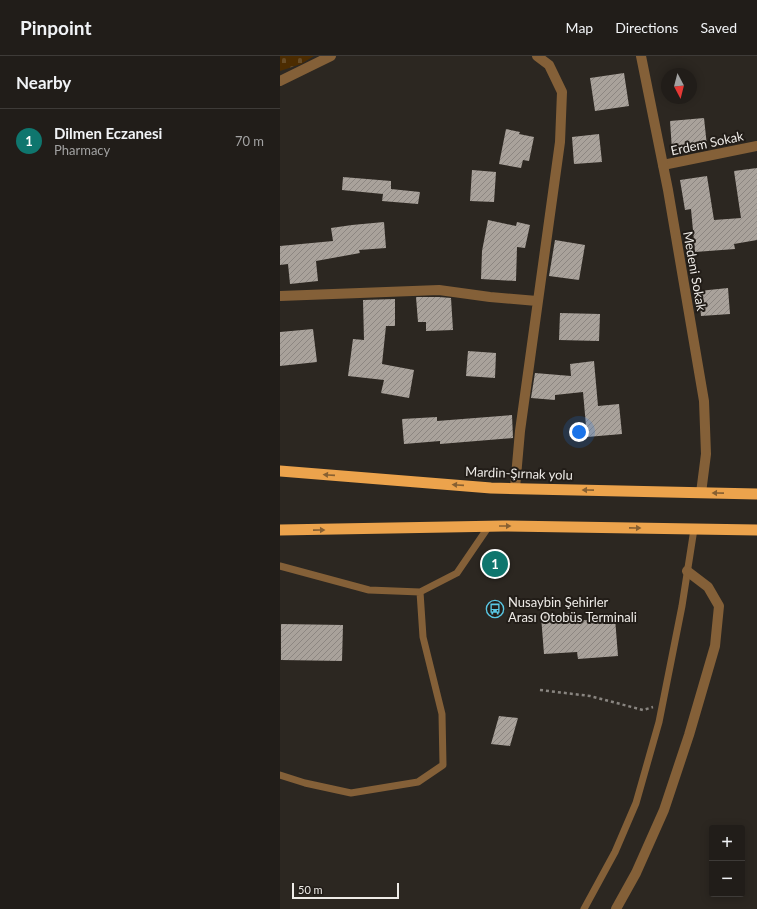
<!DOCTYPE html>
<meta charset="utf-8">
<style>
:root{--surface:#211d19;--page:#292622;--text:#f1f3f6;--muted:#a2a2a2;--line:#3e3b38;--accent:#0f766e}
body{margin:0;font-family:Lato,sans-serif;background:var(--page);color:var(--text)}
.controls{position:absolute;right:12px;bottom:12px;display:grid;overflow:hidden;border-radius:4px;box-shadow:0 2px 10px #0003}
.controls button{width:36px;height:36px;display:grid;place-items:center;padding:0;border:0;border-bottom:1px solid var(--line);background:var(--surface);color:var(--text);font:20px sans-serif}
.compass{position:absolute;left:381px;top:12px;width:36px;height:36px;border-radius:50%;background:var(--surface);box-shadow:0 2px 10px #0003;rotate:173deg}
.scale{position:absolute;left:12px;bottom:10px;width:107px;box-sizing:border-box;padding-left:4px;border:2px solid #eeebe7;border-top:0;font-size:11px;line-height:14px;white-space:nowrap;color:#eeebe7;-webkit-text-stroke:3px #221d18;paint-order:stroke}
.you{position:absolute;left:299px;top:376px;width:14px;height:14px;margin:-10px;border:3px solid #fff;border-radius:50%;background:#1a73e8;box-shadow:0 0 0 6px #1a73e833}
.badge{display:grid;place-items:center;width:26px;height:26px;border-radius:50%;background:var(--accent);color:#fff;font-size:13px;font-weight:700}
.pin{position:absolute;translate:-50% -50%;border:2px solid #fff;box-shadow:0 1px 4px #0006}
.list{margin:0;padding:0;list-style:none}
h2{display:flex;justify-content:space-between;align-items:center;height:52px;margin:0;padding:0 16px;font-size:17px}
h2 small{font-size:13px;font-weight:400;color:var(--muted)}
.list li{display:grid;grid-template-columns:26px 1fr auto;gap:12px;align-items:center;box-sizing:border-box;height:64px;padding:0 16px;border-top:1px solid var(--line)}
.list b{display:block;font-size:15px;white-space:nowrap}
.list p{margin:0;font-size:13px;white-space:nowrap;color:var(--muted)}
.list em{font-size:13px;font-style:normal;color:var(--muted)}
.map{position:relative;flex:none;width:477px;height:853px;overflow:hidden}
header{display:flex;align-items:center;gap:24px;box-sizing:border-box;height:56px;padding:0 20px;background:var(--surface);border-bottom:1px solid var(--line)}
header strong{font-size:19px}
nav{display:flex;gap:22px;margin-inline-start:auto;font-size:14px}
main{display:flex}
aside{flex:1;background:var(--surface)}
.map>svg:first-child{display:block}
.cemetery{fill:url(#cemetery-stones)}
.building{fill:url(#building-hatch)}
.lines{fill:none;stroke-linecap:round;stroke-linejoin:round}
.path{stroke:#898580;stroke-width:2.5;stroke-dasharray:3 3;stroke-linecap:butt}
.service{stroke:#846038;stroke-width:7}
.minor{stroke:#846038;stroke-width:10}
.tertiary{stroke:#846038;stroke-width:10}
.trunk{stroke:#eca34c;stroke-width:11}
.oneway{fill:#876032}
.labels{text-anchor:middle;stroke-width:4;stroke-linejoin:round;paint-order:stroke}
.street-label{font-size:13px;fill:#eeebe7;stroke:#221d18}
.poi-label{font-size:13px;fill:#eeebe7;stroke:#221d18;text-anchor:start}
</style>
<header>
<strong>Pinpoint</strong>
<nav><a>Map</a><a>Directions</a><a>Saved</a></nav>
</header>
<main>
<aside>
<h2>Nearby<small></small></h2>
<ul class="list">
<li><span class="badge">1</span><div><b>Dilmen Eczanesi</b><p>Pharmacy</p></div><em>70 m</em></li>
</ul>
</aside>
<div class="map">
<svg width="477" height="853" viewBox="0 0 477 853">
<defs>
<pattern id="cemetery-stones" width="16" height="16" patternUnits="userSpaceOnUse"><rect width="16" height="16" fill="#4c2c01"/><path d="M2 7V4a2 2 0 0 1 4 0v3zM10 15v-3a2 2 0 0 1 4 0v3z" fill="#664b26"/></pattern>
<pattern id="building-hatch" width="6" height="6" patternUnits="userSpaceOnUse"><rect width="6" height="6" fill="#a9a29b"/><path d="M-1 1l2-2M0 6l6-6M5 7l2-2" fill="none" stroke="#8c8681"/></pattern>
</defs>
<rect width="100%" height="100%" fill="#2c2721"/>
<path class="cemetery" d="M0,0h34l-13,8 -21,7z"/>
<path class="building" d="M344,17l5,33 -34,5 -5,-33z
M424,62l3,28 -35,4 -2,-29z
M226,73l14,3 -1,2 15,3 -5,24 -6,-1 -2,8 -22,-4z
M319,78l3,28 -28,2 -2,-27z
M477,112v72l-23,4 1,5 -40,3 -4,-43 -6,1 -5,-30 27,-4 7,44 27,-2 -7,-47z
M192,114l24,2 -2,30 -24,-1z
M63,121l48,4v8l29,3 -2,12 -36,-3 1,-7 -41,-4z
M208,164l28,6 1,-4 13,3 -5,23 -8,-1 -1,34 -35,-2 1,-28z
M104,166l2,26 -27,2 1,3 -44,8 2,20 -28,3 -2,-20 -8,1v-19l53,-5 -2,-13 21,-3z
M275,184l30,5 -6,35 -30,-4z
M448,232l2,26 -29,2 -2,-25z
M136,241h23l12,1 2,32 -27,1v-9h-8z
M115,243v27h-9l-4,38 32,6 -5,28 -28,-5 3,-13 -36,-4 5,-37 11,1 -1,-40z
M280,257l40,1 -1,27 -40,-1z
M33,273l4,33 -37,4v-34z
M188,295l28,2 -1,25 -29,-2z
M314,305l4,45 21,-2 3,30 -35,3 -4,-45 -28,3v5l-24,-2 4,-25 36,3 -1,-12z
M232,359l1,23 -73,6v-3l-36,3 -2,-25 35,-2v4z
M292,557v8l43,-3 3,38 -40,3 -1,-7 -33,2 -3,-38z
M1,568l62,1 -1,36 -61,-1z
M219,660l19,2 -8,28 -19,-2z"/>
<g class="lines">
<path class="path" d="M260,634l50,6 53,14 10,-3"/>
<path class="service" d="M0,510l89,24 51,2 37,-19 32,-47
M0,719l25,8 46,10 67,-11 25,-17 -1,-51 -19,-77 -3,-45
M304,853l31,-57 21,-49 23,-81 23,-116 12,-77"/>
<path class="minor" d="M0,25l51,-25
M383,109l94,-19
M0,240l159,-6 51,7 47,4
M235,432l5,-57 40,-289 2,-50 -13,-27 -12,-9
M336,853l20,-36 28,-63 25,-75 26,-89 4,-40 -11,-19 -21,-16"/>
<path class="tertiary" d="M361,0l27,134 36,211 2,53 -5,39"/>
<path class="trunk" d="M0,415l211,17 266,6
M0,474l223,-4 254,4"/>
</g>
<defs><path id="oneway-solid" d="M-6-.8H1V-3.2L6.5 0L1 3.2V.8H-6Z"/></defs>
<g class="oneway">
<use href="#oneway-solid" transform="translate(49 419) rotate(-176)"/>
<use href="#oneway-solid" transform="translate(178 429) rotate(-176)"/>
<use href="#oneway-solid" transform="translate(308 434) rotate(-179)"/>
<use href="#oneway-solid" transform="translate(438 437) rotate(-179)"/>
<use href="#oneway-solid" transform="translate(225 470)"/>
<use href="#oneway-solid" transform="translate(355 472) rotate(1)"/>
<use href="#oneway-solid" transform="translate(39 474) rotate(-1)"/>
</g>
<defs>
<symbol id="bus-ring" viewBox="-11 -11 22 22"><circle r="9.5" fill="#221d18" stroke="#5ac8e5" stroke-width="1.5"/><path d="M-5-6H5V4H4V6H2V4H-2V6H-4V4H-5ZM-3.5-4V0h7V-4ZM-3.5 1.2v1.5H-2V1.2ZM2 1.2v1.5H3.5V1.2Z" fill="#5ac8e5"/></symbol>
</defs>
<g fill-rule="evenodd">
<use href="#bus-ring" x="205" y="543" width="20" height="20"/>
</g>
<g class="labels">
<g class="street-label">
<text transform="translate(427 87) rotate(-12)" y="5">Erdem Sokak</text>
<text transform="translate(415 215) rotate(80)" y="5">Medeni Sokak</text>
<text transform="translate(239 417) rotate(2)" y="5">Mardin-Şırnak yolu</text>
</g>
<g class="poi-label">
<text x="228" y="551">Nusaybin Şehirler<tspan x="228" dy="15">Arası Otobüs Terminali</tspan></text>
</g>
</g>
</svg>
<div class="controls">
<button>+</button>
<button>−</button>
</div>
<svg class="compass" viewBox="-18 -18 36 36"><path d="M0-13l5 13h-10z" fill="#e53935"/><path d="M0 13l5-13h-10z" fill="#a2a2a2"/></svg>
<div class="scale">50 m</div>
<div class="you"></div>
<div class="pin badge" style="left:215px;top:508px">1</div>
</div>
</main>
